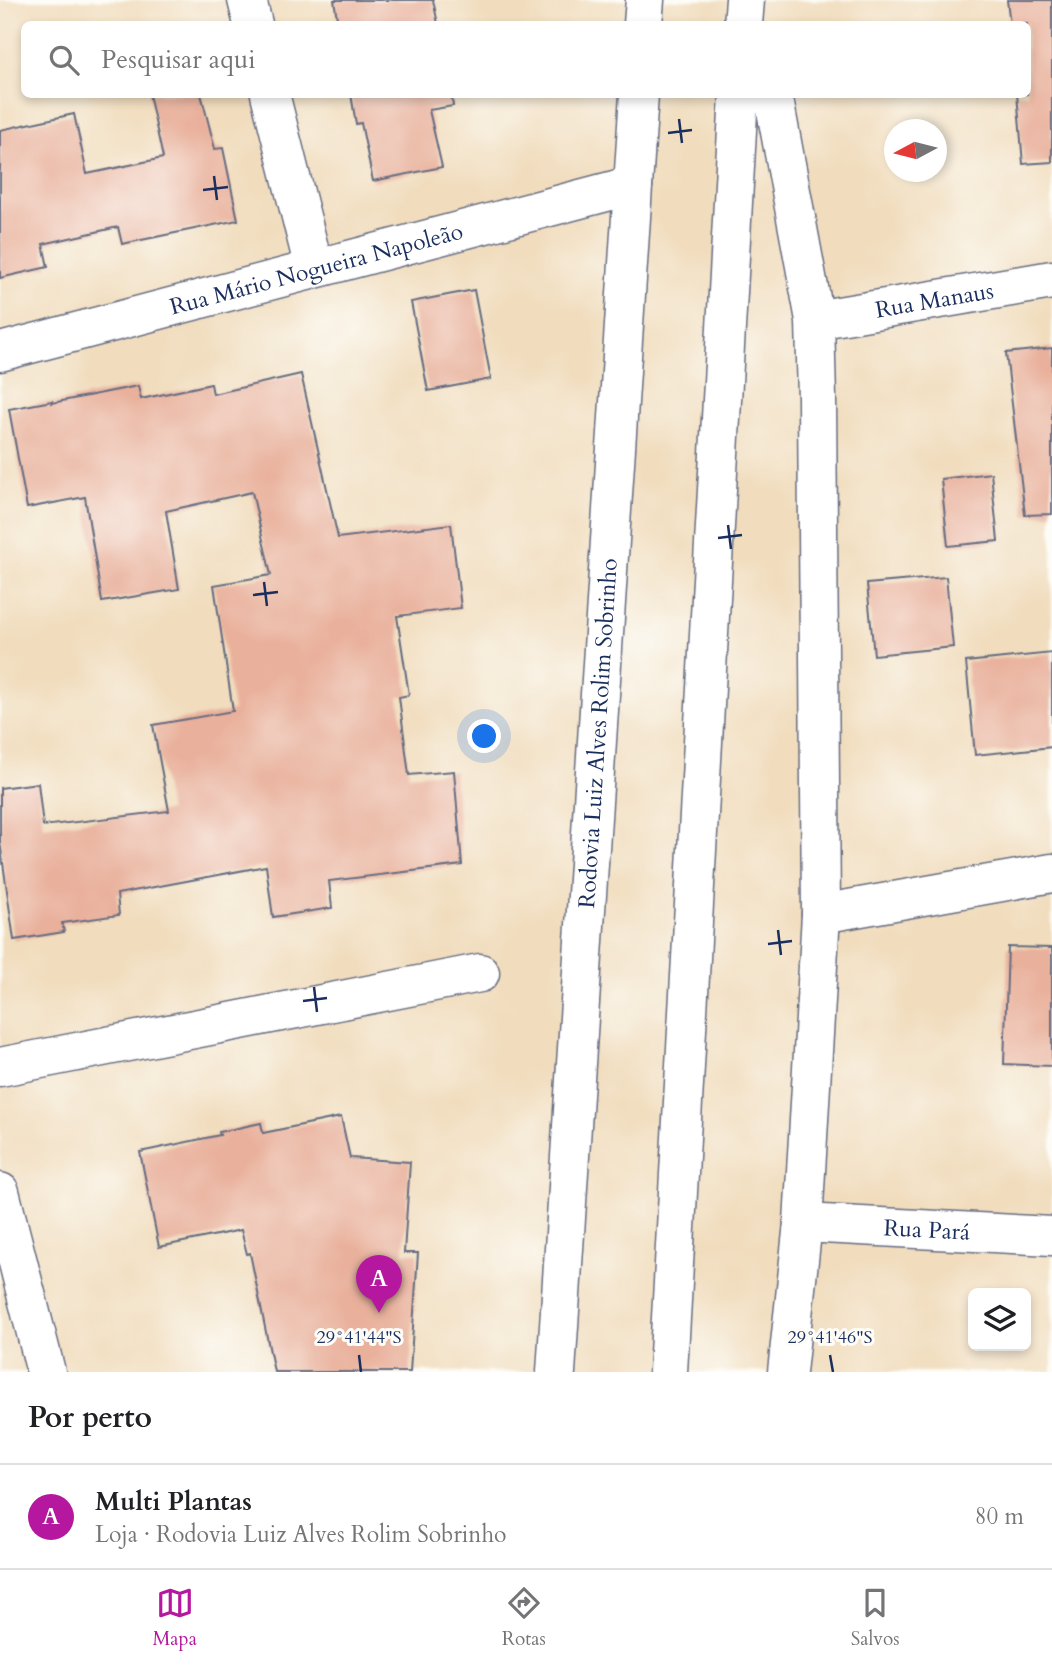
<!DOCTYPE html>
<html lang="pt">
<meta charset="utf-8">
<style>
:root{--surface:#fff;--page:#f2f2f2;--text:#202124;--muted:#757577;--line:#e0e0e0;--accent:#b5179e}
body{margin:0;font-family:Cardo,serif;background:var(--page);color:var(--text)}
.controls{position:absolute;right:21px;bottom:21px;display:grid;overflow:hidden;border-radius:10px;box-shadow:0 4px 10px #0003}
.controls button{width:63px;height:63px;display:grid;place-items:center;padding:0;border:0;border-bottom:2px solid var(--line);background:var(--surface);color:var(--text);font:35px sans-serif}
.compass{position:absolute;left:884px;top:119px;width:63px;height:63px;border-radius:50%;background:var(--surface);box-shadow:0 4px 10px #0003;rotate:263deg}
.you{position:absolute;left:485px;top:737px;width:24px;height:24px;margin:-18px;border:5px solid #fff;border-radius:50%;background:#1a73e8;box-shadow:0 0 0 10px #1a73e833}
.badge{display:grid;place-items:center;width:46px;height:46px;border-radius:50%;background:var(--accent);color:#fff;font-size:23px;font-weight:700}
.pin{position:absolute;translate:-50% -58px;filter:drop-shadow(0 2px 4px #0008)}
.pin::after{content:'';position:absolute;top:37px;width:24px;height:21px;background:inherit;clip-path:polygon(0 0,100% 0,50% 100%)}
.list{margin:0;padding:0;list-style:none}
h2{display:flex;justify-content:space-between;align-items:center;height:91px;margin:0;padding:0 28px;font-size:30px}
h2 small{font-size:23px;font-weight:400;color:var(--muted)}
.list li{display:grid;grid-template-columns:46px 1fr auto;gap:21px;align-items:center;box-sizing:border-box;height:105px;padding:0 28px;border-top:2px solid var(--line)}
.list b{display:block;font-size:26px;white-space:nowrap}
.list p{margin:0;font-size:23px;white-space:nowrap;color:var(--muted)}
.list em{font-size:23px;font-style:normal;color:var(--muted)}
.icon{flex:none;width:38px;height:38px;fill:none;stroke:currentColor;stroke-width:2;stroke-linecap:round;stroke-linejoin:round}
.map{position:relative;flex:none;width:1052px;height:1372px;overflow:hidden}
.search{position:absolute;background:var(--surface);box-shadow:0 4px 10px #0003;left:21px;right:21px;top:21px;height:77px;display:flex;align-items:center;gap:18px;box-sizing:border-box;padding:0 24px;border-radius:10px;color:var(--muted);font-size:26px}
.sheet{height:196px;background:var(--surface)}
nav{display:flex;justify-content:space-around;align-items:center;box-sizing:border-box;height:98px;border-top:2px solid var(--line);background:var(--surface);font-size:19px;color:var(--muted)}
nav a{display:grid;justify-items:center;gap:4px}
nav .on{color:var(--accent)}
.map>svg:first-child{display:block}
.building{fill:#e9b19c}
.lines{fill:none;stroke-linecap:round;stroke-linejoin:round}
.minor-casing{stroke:#666c80;stroke-width:41}
.major-casing{stroke:#666c80;stroke-width:41}
.highway-casing{stroke:#666c80;stroke-width:41}
.minor{stroke:#fff;stroke-width:38}
.major{stroke:#fff;stroke-width:38}
.highway{stroke:#fff;stroke-width:38}
.ticks{fill:none;stroke:#1b2f5e;stroke-width:2.5}
.labels{text-anchor:middle;stroke-width:6;stroke-linejoin:round;paint-order:stroke}
.street-label{font-size:23px;fill:#1b2f5e;stroke:#fdfcf7}
.ticks-label{font-size:18px;text-anchor:middle;fill:#1b2f5e;stroke:#fdfcf7;stroke-width:6;stroke-linejoin:round;paint-order:stroke}
</style>
<div class="map">
<svg width="1052" height="1372" viewBox="0 0 1052 1372">
<rect width="100%" height="100%" fill="#fdfcf7"/>
<filter id="ink" filterUnits="userSpaceOnUse"><feTurbulence type="fractalNoise" baseFrequency=".0143" numOctaves="2"/><feDisplacementMap in="SourceGraphic" scale="14" xChannelSelector="R" yChannelSelector="G"/><feConvolveMatrix kernelMatrix="1 2 1 2 8 2 1 2 1" color-interpolation-filters="sRGB"/></filter>
<filter id="wash" filterUnits="userSpaceOnUse"><feTurbulence type="fractalNoise" baseFrequency=".00686" numOctaves="4" result="noise"/><feDisplacementMap in="SourceGraphic" scale="28" xChannelSelector="R" yChannelSelector="G"/><feGaussianBlur stdDeviation="1.57" result="paint"/><feColorMatrix in="noise" values="0 0 0 0 0 0 0 0 0 0 0 0 0 0 0 0 0 1.4 0 .05"/><feComposite in="paint" operator="in"/></filter>
<g filter="url(#wash)">
<rect width="100%" height="100%" fill="#f1ddbe"/>
<g id="blocks">
<path class="building" d="M334,0h99l5,24h-100z
M1007,0h45v162l-29,2 -6,-70h10v-70h-17z
M149,94h52l14,55 8,-1 15,72 -116,24 -4,-17 -75,17 5,23 -48,11v-148l74,-16 13,60 76,-16z
M351,94h100l2,12 -24,4 13,57 -69,14 -12,-58 -5,1z
M474,290l17,89 -63,12 -17,-89z
M1052,348v166l-27,1 -19,-162z
M301,374l37,164 113,-14 10,84 -64,8 12,79 -10,2 10,78 45,-4 8,94 -133,16 3,27 -59,9 -7,-51 -149,28 2,21 -57,8 2,9 -50,8 -14,-98v-54l38,-5 5,43 126,-15 -16,-86 80,-14 -19,-126 57,-10 -19,-83 -86,19 13,78 -77,13 -17,-105 -58,11 -18,-99 43,-8v2l86,-17 3,13 70,-15 2,10z
M991,473l7,68 -50,5 -7,-67z
M946,577l7,70 -79,8 -7,-71z
M1052,653v94l-77,8 -9,-93z
M1008,947l44,1v118l-48,-2z
M341,1117l9,41 60,4 -6,91h14l-8,119h-136l-24,-119 -3,1 -6,-24 -82,17 -19,-95 80,-17 -1,-3 42,-9 2,10z"/>
</g>
</g>
<g filter="url(#ink)">
<use href="#blocks" fill-opacity="0" stroke="#666c80" stroke-width="2"/>
<g class="lines">
<defs>
<g id="minor">
<path d="M247,0l6,24"/>
<path d="M270,94l44,174"/>
<path d="M773,94l42,226 2,79 4,515 -18,309 -16,149"/>
<path id="s1" d="M815,320l237,-40"/>
<path id="s2" d="M0,352l633,-167"/>
<path d="M0,1067l480,-94"/>
<path d="M0,1192l46,180"/>
<path id="s3" d="M803,1223l249,13"/>
</g>
<path id="major" d="M821,914l231,-41"/>
<g id="highway">
<path d="M643,24l2,-24"/>
<path d="M743,24l2,-24"/>
<path id="s4" d="M556,1372l83,-1278"/>
<path d="M668,1372l71,-1278"/>
</g>
</defs>
<use href="#minor" class="minor-casing"/>
<use href="#major" class="major-casing"/>
<use href="#highway" class="highway-casing"/>
<use href="#minor" class="minor"/>
<use href="#major" class="major"/>
<use href="#highway" class="highway"/>
</g>
</g>
<path class="ticks" d="M679,119l3,24M668,133l24,-3M214,176l3,24M203,190l25,-3M728,525l3,24M718,538l24,-3M264,582l3,24M253,595l25,-3M778,930l3,25M768,944l24,-3M314,987l3,25M303,1001l24,-3M359,1355l2,17M830,1355l3,17"/>
<g class="labels">
<g class="street-label">
<text dy="8" stroke="none"><textPath href="#s2" startOffset="327">Rua Mário Nogueira Napoleão</textPath></text>
<text dy="8" stroke="none"><textPath href="#s1" startOffset="121">Rua Manaus</textPath></text>
<text dy="8" stroke="none"><textPath href="#s4" startOffset="640">Rodovia Luiz Alves Rolim Sobrinho</textPath></text>
<text dy="8" stroke="none"><textPath href="#s3" startOffset="124">Rua Pará</textPath></text>
</g>
</g>
<g class="ticks-label">
<text x="359" y="1343">29°41'44"S</text>
<text x="830" y="1343">29°41'46"S</text>
</g>
</svg>
<div class="controls">
<button><svg class="icon" aria-label="layers" viewBox="0 0 24 24"><path d="M12 4l9 5-9 5-9-5zM3 14l9 5 9-5"/></svg></button>
</div>
<svg class="compass" viewBox="-18 -18 36 36"><path d="M0-13l5 13h-10z" fill="#e53935"/><path d="M0 13l5-13h-10z" fill="#757577"/></svg>
<div class="you"></div>
<div class="pin badge" style="left:379px;top:1313px">A</div>
<div class="search"><svg class="icon" aria-label="search" viewBox="0 0 24 24"><circle cx="10" cy="10" r="6"/><path d="M15 15l6 6"/></svg>Pesquisar aqui</div>
</div>
<section class="sheet">
<h2>Por perto<small></small></h2>
<ul class="list">
<li><span class="badge">A</span><div><b>Multi Plantas</b><p>Loja · Rodovia Luiz Alves Rolim Sobrinho</p></div><em>80 m</em></li>
</ul>
</section>
<nav>
<a class="on"><svg class="icon" aria-label="map" viewBox="0 0 24 24"><path d="M3 6l6-2 6 2 6-2v14l-6 2-6-2-6 2zM9 4v14M15 6v14"/></svg>Mapa</a>
<a><svg class="icon" aria-label="directions" viewBox="0 0 24 24"><path d="M12 3l9 9-9 9-9-9zM9 14v-3h6M13 9l2 2-2 2"/></svg>Rotas</a>
<a><svg class="icon" aria-label="saved" viewBox="0 0 24 24"><path d="M7 4h10v16l-5-4-5 4z"/></svg>Salvos</a>
</nav>
